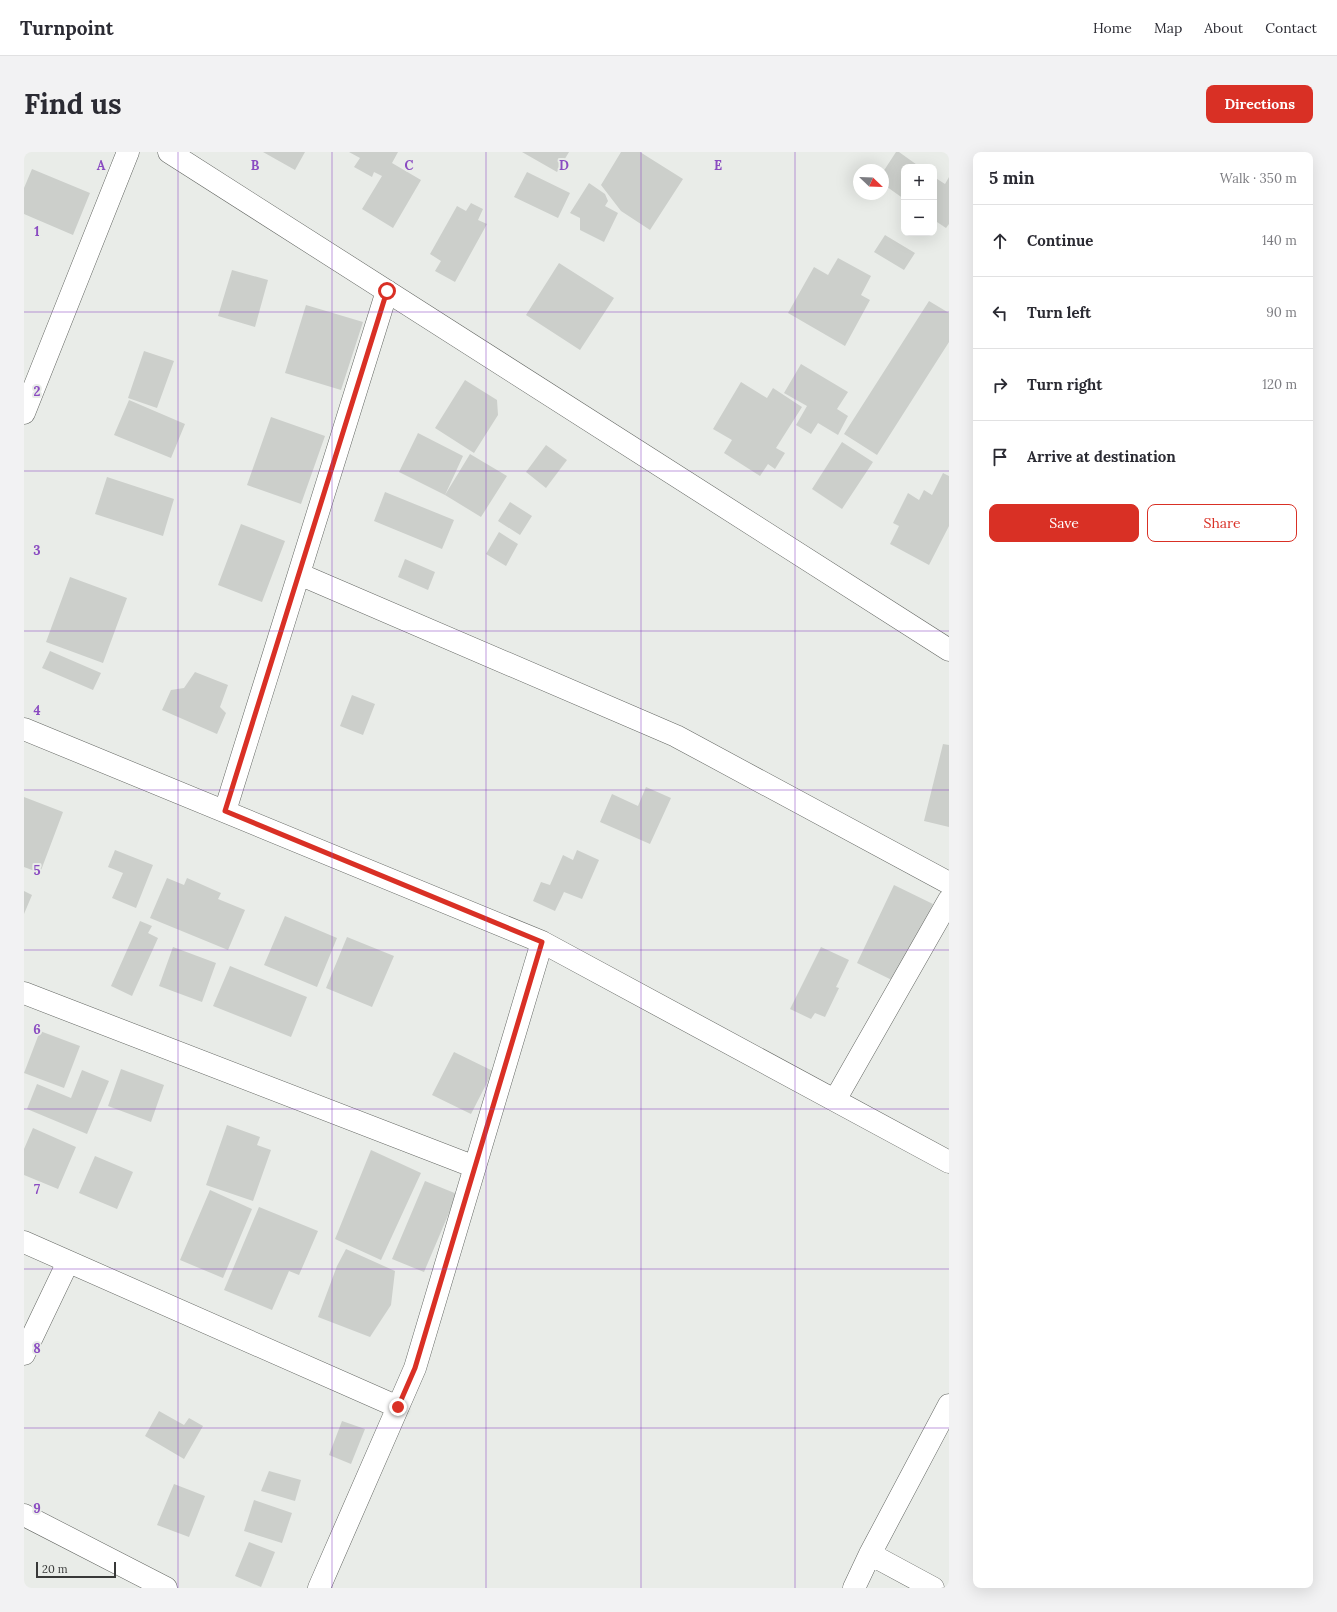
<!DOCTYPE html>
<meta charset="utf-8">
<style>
:root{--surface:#fff;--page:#f2f2f3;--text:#2b2b33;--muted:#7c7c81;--line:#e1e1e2;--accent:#d93025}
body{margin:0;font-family:Lora,serif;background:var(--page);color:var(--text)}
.controls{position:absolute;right:12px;top:12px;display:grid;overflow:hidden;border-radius:8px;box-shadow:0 4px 16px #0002}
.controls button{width:36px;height:36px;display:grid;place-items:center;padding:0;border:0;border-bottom:1px solid var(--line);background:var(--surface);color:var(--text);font:20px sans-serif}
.compass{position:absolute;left:829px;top:12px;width:36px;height:36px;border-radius:50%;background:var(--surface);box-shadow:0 4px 16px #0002;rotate:113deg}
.scale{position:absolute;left:12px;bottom:10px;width:80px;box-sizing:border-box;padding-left:4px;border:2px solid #383938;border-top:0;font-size:11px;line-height:14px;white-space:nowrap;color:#383938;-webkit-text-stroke:3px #e9ece8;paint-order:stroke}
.stop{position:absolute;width:12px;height:12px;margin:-9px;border:3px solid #d93025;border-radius:50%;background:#fff}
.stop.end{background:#d93025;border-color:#fff;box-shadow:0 1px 4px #0008}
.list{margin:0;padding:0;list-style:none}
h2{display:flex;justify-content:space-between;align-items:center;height:52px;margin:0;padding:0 16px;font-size:17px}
h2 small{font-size:13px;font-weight:400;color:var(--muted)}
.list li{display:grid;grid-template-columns:26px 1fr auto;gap:12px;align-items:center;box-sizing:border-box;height:72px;padding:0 16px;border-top:1px solid var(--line)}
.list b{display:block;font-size:15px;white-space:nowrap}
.list em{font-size:13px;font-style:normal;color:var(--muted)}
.actions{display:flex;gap:8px;padding:12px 16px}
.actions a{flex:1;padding:9px 0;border:1px solid var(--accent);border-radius:8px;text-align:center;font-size:14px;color:var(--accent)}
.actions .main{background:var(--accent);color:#fff}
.icon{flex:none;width:22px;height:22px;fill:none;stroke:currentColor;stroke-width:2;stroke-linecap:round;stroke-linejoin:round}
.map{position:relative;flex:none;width:925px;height:1436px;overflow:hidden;border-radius:8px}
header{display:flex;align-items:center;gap:24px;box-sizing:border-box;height:56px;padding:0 20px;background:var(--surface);border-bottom:1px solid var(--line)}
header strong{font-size:19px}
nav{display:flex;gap:22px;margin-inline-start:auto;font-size:14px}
.intro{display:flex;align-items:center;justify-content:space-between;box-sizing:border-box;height:96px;padding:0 24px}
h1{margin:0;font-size:28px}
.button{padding:10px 18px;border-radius:8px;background:var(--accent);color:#fff;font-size:14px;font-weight:700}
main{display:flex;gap:24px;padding:0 24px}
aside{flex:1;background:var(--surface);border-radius:8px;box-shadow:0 4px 16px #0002}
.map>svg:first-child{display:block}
.building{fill:#cccfcb}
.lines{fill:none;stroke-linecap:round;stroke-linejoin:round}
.street-casing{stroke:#636662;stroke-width:23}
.street{stroke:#fff;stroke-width:22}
.route{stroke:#d93025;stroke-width:5}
.grid{fill:none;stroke:#8a4bc1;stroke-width:1;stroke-opacity:0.55}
.grid-label{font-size:13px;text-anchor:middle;font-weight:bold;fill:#8a4bc1;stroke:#e9ece8;stroke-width:4;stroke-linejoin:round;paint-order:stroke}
</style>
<header>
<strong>Turnpoint</strong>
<nav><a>Home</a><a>Map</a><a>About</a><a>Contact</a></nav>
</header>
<div class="intro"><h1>Find us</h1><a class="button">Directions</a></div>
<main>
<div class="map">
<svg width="925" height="1436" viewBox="0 0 925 1436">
<rect width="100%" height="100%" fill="#e9ece8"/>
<path class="building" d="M239,0h42l-10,18z
M325,0h49l-6,11 29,17 -28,48 -31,-19 20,-33 -8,-4 -2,5 -18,-10 6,-9z
M498,0h47l-12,20z
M597,0h19l43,27 -33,51 -29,-19 -20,-26z
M872,0h3l21,15h-16v32l-21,-15v-12z
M8,17l58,24 -17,42 -49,-21v-26z
M503,20l43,21 -12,25 -44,-21z
M910,25l11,7 4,-7v47l-3,4 -12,-8z
M565,31l16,11 3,7 -3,5 13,7 -14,29 -24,-12v-12l-10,-5z
M447,51l12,6 -5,11 9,4 -32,58 -20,-11 6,-10 -11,-7 27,-48 9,5z
M861,83l30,18 -11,17 -30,-18z
M814,106l33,18 -10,19 9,5 -25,46 -57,-33 26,-46 14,8z
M535,111l55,35 -34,52 -54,-35z
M208,118l36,10 -13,47 -37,-11z
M905,149l20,12v29l-72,113 -33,-21z
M282,153l57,17 -22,68 -56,-17z
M120,199l30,10 -17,47 -29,-10z
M777,212l47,28 -11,17 11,7 -10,19 -20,-12 -7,11 -15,-9 11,-19 -23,-13z
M441,228l32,20 1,15 -24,38 -39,-25z
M717,230l26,16 6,-10 29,19 -26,41 9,5 -10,16 -7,-5 -8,12 -36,-23 8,-13 -19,-11z
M105,248l56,24 -14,34 -57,-23z
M247,265l54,19 -24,68 -54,-19z
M394,281l45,23 -18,39 -46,-23z
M818,290l31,20 -31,47 -30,-20z
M522,293l21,15 -21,28 -20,-16z
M446,302l37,22 -26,41 -36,-22z
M919,321l6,3v50l-20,39 -39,-21 9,-18 -6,-3 15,-30 11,7 5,-10 8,5z
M83,325l67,22 -11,37 -68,-22z
M361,340l69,28 -12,29 -68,-28z
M486,350l22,14 -12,19 -22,-14z
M217,372l44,17 -23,61 -44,-17z
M475,380l19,12 -12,22 -20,-12z
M381,407l30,13 -7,18 -30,-13z
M46,425l57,21 -24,65 -57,-21z
M26,499l51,22 -8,17 -51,-22z
M171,520l33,13 -8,22 6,6 -9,21 -55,-24 9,-20 13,-2z
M328,543l23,9 -12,31 -23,-9z
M919,592l6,1v82l-25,-6z
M622,635l25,11 -21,46 -50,-22 12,-28 26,12z
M0,645l39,15 -23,61 -16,-6z
M91,698l38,15 -17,43 -24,-10 11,-25 -15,-6z
M553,698l22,10 -17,39 -18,-7 -9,19 -22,-10 8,-19 9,3 13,-30 10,5z
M143,726l17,7 3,-7 34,15 -3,6 27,11 -17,40 -78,-32z
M870,733l39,19 -37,78 -39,-19z
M0,739l8,4 -8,19z
M261,764l52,22 -20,49 -53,-22z
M116,769l12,5 -4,7 10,5 -26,58 -21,-10z
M323,785l47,19 -22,51 -46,-19z
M149,795l43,16 -14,39 -43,-16z
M797,795l28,13 -13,27 3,1 -14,29 -10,-4 -4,6 -21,-10z
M206,814l77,31 -16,40 -78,-31z
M16,879l40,15 -16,42 -40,-15z
M430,900l39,19 -22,43 -39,-19z
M97,917l43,16 -13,37 -43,-16z
M58,918l27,11 -22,53 -60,-25 10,-25 34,14z
M203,973l33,12 -3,8 14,5 -18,51 -47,-16z
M9,976l43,19 -18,42 -34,-14v-26z
M347,998l50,23 -40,87 -46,-21z
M71,1004l38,16 -16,37 -38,-16z
M401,1029l32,13 -33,78 -32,-13z
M186,1038l42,19 -29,69 -43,-18z
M235,1055l59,24 -19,44 -10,-4 -17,39 -48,-20z
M322,1097l49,22 -4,34 -21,32 -52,-20 19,-51z
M135,1259l25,14 5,-7 14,8 -19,33 -39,-23z
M318,1269l23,8 -14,35 -22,-9z
M245,1319l32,9 -6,21 -34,-10z
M150,1332l31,12 -16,41 -32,-12z
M230,1348l38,13 -10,30 -38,-12z
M225,1390l26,10 -14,35 -26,-11z"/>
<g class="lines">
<defs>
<path id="street" d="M145,0l780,498
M0,261l104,-261
M275,422l377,162 273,147
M0,577l518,213 407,220
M201,659l162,-520
M0,841l451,174
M811,948l114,-200
M0,1090l374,165
M0,1202l44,-92
M0,1363l142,73
M846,1402l63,34
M295,1436l96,-220 127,-426
M830,1436l16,-34 79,-149"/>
</defs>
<use href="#street" class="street-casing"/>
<use href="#street" class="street"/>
</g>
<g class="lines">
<path class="route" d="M363,139l-162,520 317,131 -127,426 -17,39"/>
</g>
<path class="grid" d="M154,0v1436M308,0v1436M462,0v1436M617,0v1436M771,0v1436M0,160h925M0,319h925M0,479h925M0,638h925M0,798h925M0,957h925M0,1117h925M0,1276h925"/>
<g class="grid-label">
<text x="77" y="18">A</text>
<text x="231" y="18">B</text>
<text x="385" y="18">C</text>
<text x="540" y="18">D</text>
<text x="694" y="18">E</text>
<text x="13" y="84">1</text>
<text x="13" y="244">2</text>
<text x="13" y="403">3</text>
<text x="13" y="563">4</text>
<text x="13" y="723">5</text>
<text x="13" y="882">6</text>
<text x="13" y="1042">7</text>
<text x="13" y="1201">8</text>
<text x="13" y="1361">9</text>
</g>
</svg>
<div class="controls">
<button>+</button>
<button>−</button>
</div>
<svg class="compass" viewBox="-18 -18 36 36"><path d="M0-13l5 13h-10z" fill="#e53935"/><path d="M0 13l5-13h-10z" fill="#7c7c81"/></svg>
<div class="scale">20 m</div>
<div class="stop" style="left:363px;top:139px"></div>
<div class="stop end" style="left:374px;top:1255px"></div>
</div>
<aside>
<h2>5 min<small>Walk · 350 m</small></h2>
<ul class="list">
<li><svg class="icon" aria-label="ahead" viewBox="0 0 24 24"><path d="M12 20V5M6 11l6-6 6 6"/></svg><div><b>Continue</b></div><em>140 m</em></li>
<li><svg class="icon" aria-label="left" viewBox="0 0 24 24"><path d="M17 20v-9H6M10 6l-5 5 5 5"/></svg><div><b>Turn left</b></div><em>90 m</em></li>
<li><svg class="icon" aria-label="right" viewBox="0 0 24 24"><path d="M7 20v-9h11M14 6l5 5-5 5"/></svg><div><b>Turn right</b></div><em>120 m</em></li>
<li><svg class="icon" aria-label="arrive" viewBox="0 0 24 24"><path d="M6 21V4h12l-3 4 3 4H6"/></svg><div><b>Arrive at destination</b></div></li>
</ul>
<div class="actions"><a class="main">Save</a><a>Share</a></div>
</aside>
</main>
